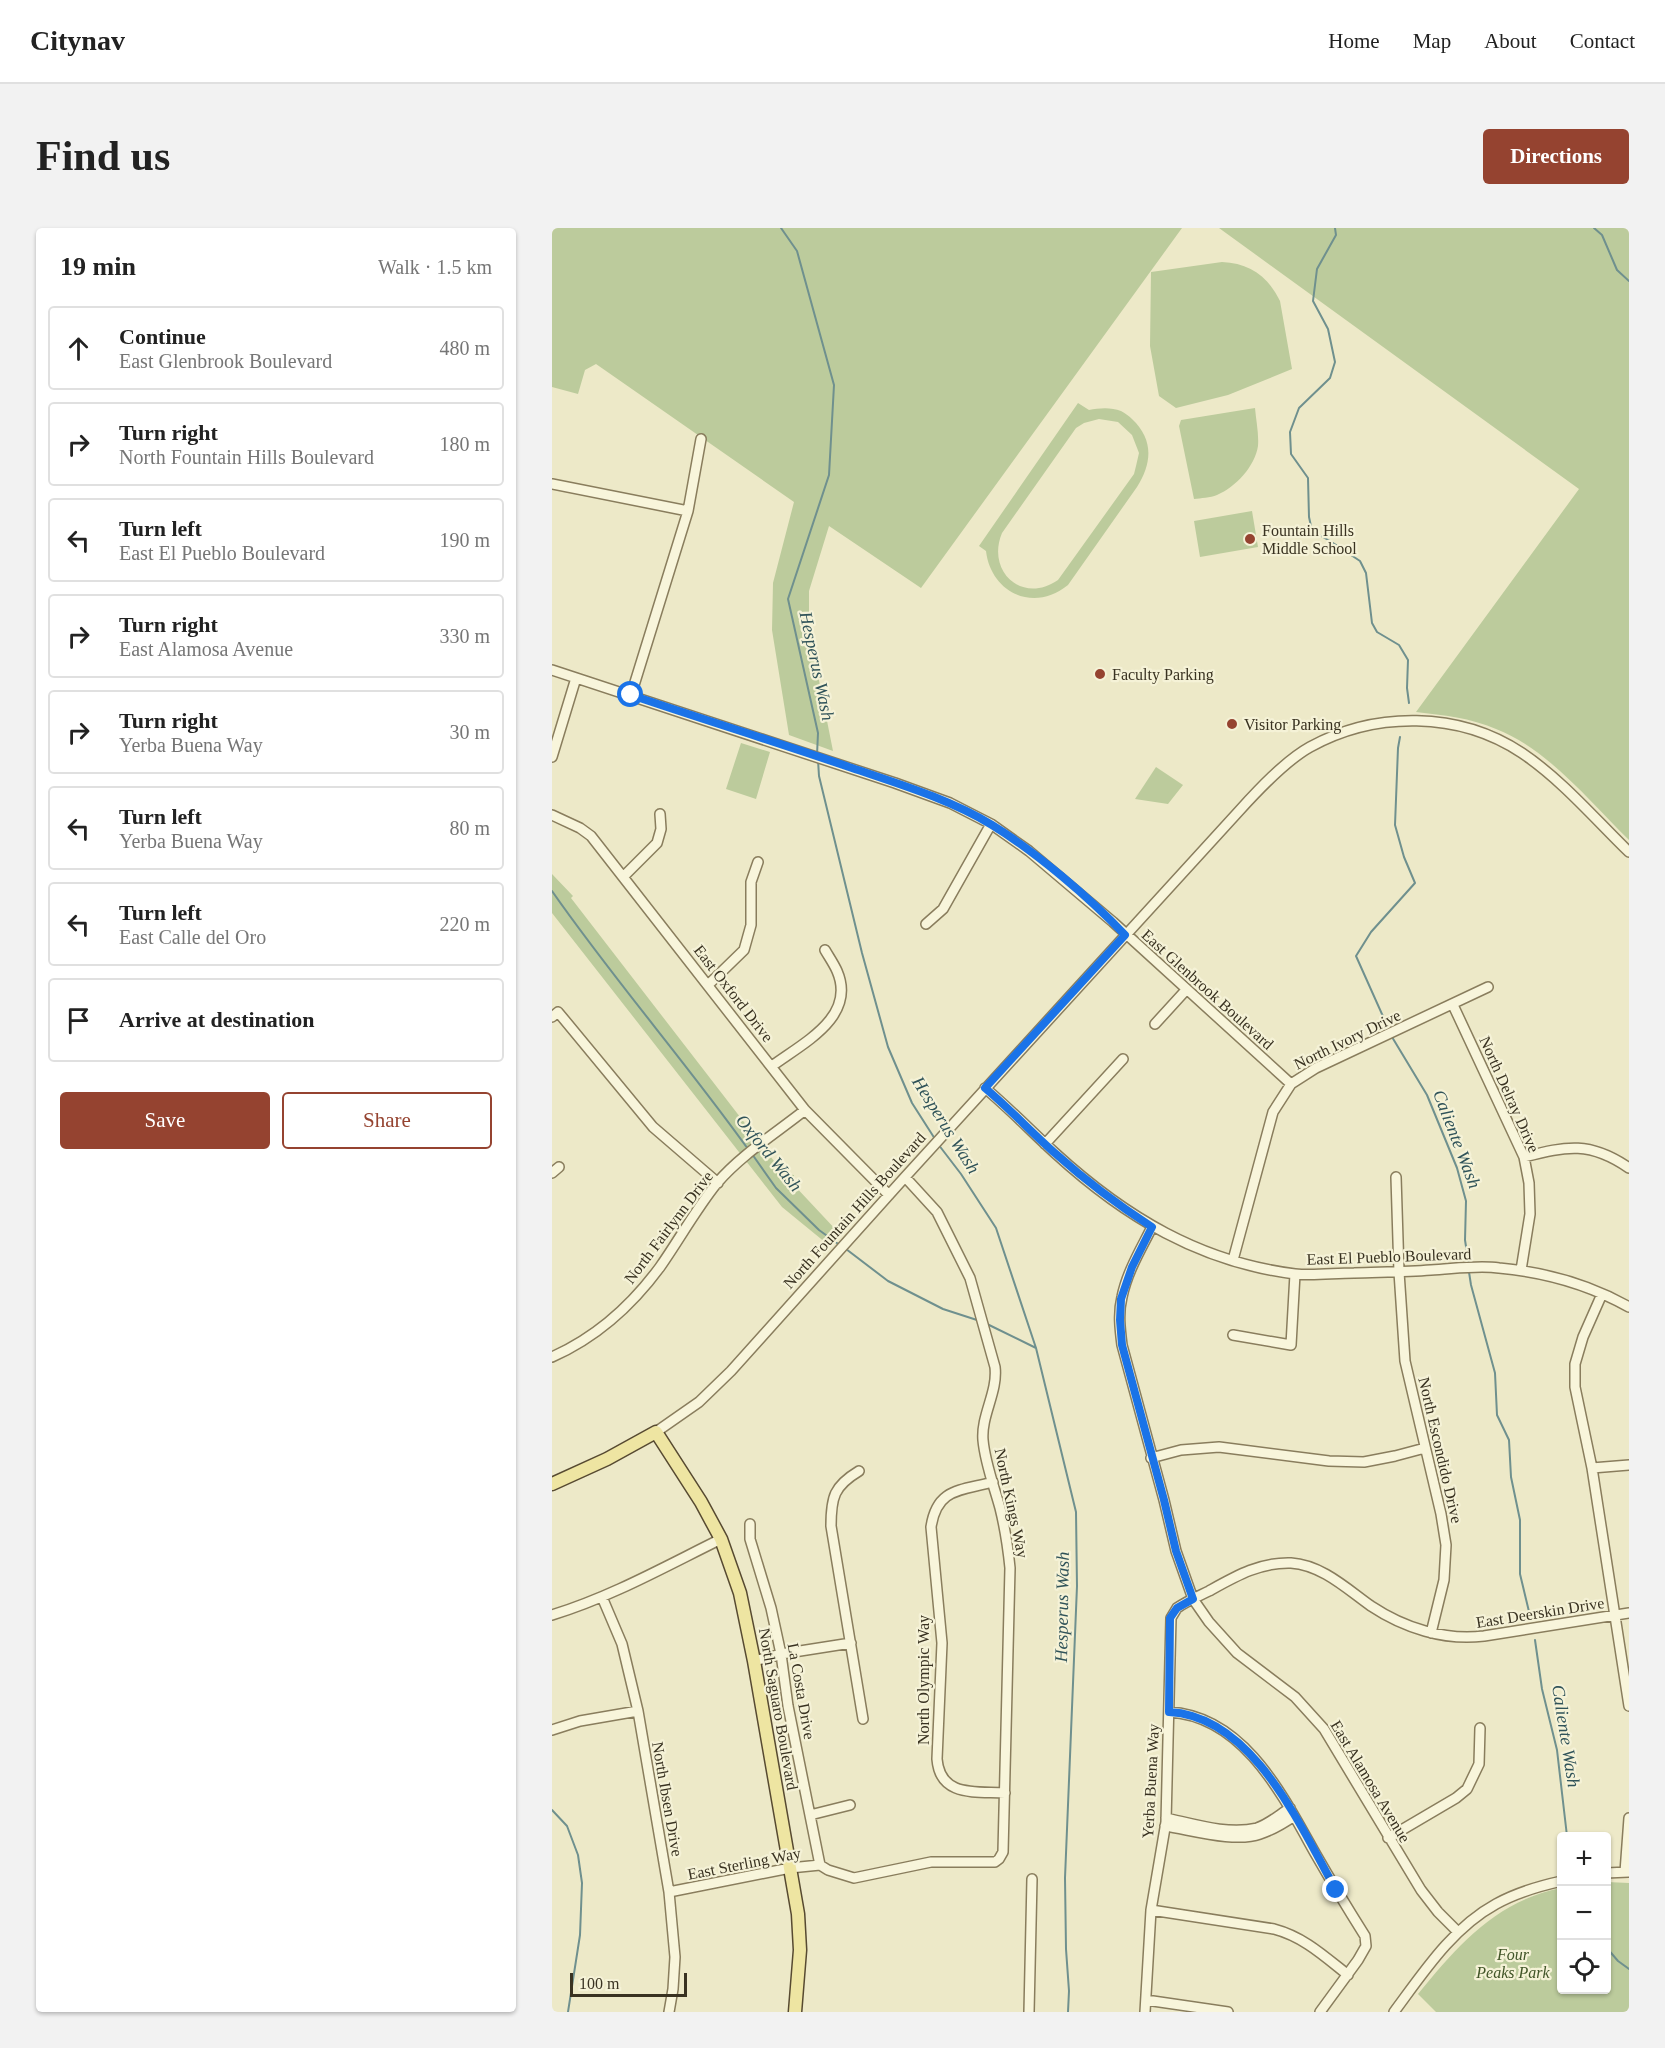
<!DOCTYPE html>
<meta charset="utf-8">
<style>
:root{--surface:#fff;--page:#f2f2f2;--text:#222;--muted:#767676;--line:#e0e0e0;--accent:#954330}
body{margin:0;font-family:"Times New Roman",serif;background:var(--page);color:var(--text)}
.controls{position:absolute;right:18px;bottom:18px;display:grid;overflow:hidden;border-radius:6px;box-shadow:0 2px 4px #0004}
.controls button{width:54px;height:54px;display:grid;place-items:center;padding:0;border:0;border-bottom:2px solid var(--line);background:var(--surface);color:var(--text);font:30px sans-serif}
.scale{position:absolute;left:18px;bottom:15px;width:117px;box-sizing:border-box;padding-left:6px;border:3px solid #393221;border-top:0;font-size:16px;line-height:21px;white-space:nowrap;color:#393221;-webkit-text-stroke:4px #f5f2d7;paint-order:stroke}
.stop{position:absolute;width:18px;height:18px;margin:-14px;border:4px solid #1a73e8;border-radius:50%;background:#fff}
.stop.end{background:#1a73e8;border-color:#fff;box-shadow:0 2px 6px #0008}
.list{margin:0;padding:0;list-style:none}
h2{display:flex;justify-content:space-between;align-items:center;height:78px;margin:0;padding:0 24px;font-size:26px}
h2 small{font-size:20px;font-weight:400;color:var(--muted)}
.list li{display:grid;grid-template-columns:39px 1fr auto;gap:18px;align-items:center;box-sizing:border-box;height:84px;margin:0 12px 12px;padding:0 12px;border:2px solid var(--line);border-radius:6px}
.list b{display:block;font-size:22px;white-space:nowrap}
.list p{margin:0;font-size:20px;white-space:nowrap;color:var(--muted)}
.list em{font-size:20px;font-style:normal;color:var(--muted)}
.actions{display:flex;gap:12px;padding:18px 24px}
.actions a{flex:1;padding:14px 0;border:2px solid var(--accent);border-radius:6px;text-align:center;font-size:21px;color:var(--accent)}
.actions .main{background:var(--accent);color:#fff}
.icon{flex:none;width:33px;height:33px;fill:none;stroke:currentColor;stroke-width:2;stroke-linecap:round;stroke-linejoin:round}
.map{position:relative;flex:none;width:1077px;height:1784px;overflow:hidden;border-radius:6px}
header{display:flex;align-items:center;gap:36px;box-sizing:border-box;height:84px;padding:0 30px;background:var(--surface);border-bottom:2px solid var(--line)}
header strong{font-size:28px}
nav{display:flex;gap:33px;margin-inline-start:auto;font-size:21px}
.intro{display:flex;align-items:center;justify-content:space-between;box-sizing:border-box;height:144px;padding:0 36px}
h1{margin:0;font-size:42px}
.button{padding:15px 27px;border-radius:6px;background:var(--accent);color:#fff;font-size:21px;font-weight:700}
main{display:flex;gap:36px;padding:0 36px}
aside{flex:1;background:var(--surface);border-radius:6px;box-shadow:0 2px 4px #0004}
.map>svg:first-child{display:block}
.green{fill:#bccb9c;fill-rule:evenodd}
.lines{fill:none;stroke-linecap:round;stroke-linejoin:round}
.stream{stroke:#6f908e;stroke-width:2}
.minor-casing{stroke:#897d5d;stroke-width:12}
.major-casing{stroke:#574a31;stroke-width:15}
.minor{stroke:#f8f5db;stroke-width:9}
.major{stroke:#eee5a2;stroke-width:12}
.route{stroke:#1a73e8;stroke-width:8}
.poi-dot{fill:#954330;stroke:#f5f2d7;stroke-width:2}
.labels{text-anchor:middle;stroke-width:4.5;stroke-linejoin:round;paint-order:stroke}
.poi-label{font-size:16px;fill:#393221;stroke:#f5f2d7;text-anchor:start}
.street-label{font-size:16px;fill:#393221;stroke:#f5f2d7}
.park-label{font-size:16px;font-style:italic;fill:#415528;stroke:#f5f2d7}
.water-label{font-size:18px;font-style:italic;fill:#305359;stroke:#f5f2d7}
</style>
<header>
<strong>Citynav</strong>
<nav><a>Home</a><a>Map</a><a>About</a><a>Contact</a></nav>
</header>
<div class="intro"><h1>Find us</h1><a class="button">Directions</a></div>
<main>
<aside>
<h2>19 min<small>Walk · 1.5 km</small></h2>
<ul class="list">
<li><svg class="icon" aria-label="ahead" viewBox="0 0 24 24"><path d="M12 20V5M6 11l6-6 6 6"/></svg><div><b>Continue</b><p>East Glenbrook Boulevard</p></div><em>480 m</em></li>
<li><svg class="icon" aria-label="right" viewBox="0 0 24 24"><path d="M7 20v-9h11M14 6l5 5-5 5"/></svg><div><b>Turn right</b><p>North Fountain Hills Boulevard</p></div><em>180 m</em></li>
<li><svg class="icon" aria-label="left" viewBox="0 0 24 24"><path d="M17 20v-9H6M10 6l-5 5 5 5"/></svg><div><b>Turn left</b><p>East El Pueblo Boulevard</p></div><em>190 m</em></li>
<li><svg class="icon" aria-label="right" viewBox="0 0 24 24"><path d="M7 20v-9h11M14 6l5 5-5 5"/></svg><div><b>Turn right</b><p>East Alamosa Avenue</p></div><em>330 m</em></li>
<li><svg class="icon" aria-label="right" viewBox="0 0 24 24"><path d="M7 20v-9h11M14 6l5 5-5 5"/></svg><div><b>Turn right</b><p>Yerba Buena Way</p></div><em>30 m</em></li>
<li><svg class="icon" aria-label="left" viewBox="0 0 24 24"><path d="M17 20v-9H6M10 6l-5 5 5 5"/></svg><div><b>Turn left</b><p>Yerba Buena Way</p></div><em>80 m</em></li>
<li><svg class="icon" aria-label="left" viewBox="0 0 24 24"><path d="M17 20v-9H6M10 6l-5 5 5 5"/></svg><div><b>Turn left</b><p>East Calle del Oro</p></div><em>220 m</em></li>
<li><svg class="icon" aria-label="arrive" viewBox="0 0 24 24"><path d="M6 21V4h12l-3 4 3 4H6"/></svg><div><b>Arrive at destination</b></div></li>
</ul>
<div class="actions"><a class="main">Save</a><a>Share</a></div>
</aside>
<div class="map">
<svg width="1077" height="1784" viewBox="0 0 1077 1784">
<rect width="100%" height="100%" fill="#ede9c8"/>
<path class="green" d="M0,0h630l-261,360 -92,-62 -20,65v39l24,121 -44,-16 -17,-105 1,-47 21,-81 -198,-138 -11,6 -7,24 -26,-7z
M667,0h410v612c-39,-38 -81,-91 -133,-111 -25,-11 -53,-14 -80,-17l163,-223z
M670,34c27,1 46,14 58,39l12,68 -64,26 -52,13 -17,-12 -9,-50 1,-74z
M526,175l11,7c10,-2 22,-3 32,1 4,2 8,5 11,8 22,21 20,44 5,68l-69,98c-34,28 -77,8 -82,-34l-7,-5zM547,191l19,3 14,13 7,18 -3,13 -2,8 -76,106c-36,25 -72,-9 -56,-47l74,-105 8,-5z
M703,180c1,12 4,26 3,38 -3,20 -22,41 -41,49 -7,3 -16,3 -23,4l-15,-73 2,-6z
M700,283l6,36 -58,10 -6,-36z
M189,515l29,9 -14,47 -30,-10z
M604,539l27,18 -15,19 -33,-5z
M0,646l21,22 -2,2 213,276 10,1 -1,9 44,47 -11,12 -44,-36 -230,-294z
M1055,1654l22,1v129h-193l-18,-18c40,-49 78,-93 143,-106l1,102h44z"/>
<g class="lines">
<path class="stream" d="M229,0l16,23 37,134 -5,90 -41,124 30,134 -1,22
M783,0l1,7 -19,34 -4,32 15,28 7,33 -5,16 -31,30 -9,24 1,22 17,24 1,39 3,14 18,10 30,20 6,12 6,50 5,9 22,13 9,15 -1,28 2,15
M1042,0l8,7 15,35 12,11
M266,532l1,16 43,177 26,94 24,56 23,36
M0,663c62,89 133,170 196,258
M838,804l-34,-76 15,-24 44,-49 -11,-26 -9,-32 3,-77 2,-11
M840,809l35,58 30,73 9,33 -1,39 4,26
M386,916l23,30 35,54 40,120 40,164 1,74 -12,292 1,71 3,42 -1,21
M200,926l24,34 43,42 22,16
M294,1021l42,32 55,28 37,12
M917,1044l2,13 24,88 2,42 12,25 2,37 9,43v54l11,46
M433,1095l51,25
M983,1412l7,49 15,61 10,86
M0,1582l15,16 11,29 4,28 -2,52 -12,77
M1054,1719l12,14 11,8"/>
<defs>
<path id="minor" d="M0,256l136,27
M0,442l343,113 55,20 41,21 38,27 84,71 178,162
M79,467l57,-184 13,-72
M0,529l24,-79
M0,587l28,13 11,8 214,274 84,85
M72,648l33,-33 4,-14 -1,-15
M374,696l17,-15 48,-85
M156,757l36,-35 7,-25v-43l7,-20
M901,777l71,152 5,26 1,31 -9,56
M0,789l6,-5 95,115 65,56
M603,796l31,-34
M220,838c31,-23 85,-49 65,-95 -3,-7 -8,-14 -12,-21
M433,860c25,21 47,44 70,65 70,64 145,109 240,121 19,2 39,-1 59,-1 26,-1 51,-1 77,-3 22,-1 46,-5 68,-2 45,4 91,17 130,39
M493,916l78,-85
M972,929c43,-11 66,-16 105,11
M0,945l7,-6
M844,949l3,95 6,89 36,153 5,31 -2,35 -13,53
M600,999c-11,22 -25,45 -30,70 -4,16 -2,32 0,48l42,155 12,51 17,48 16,23 28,31 58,44 29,32 97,161 17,22 20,20
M681,1032l40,-148 18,-28 25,-16 172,-81
M1050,1066l-19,43 -8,27v23l17,81 37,238
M681,1107l58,10 4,-71
M0,1129c43,-19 80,-52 108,-90 19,-27 36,-58 57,-84 24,-28 59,-50 88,-73
M104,1204l43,-30 32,-31 174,-194 334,-366c19,-21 46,-50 71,-64 65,-36 149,-36 212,6 40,27 73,66 107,99
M599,1230l30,-8 38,-3 110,14 35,1 31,-6 30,-8
M1040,1240l37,-3
M307,1243c-25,15 -28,26 -28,55l32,193
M441,1254c-33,9 -56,6 -62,45l11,116 -5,116c3,39 40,32 68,34
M198,1296v15l21,69 10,46 7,52 32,159
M50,1369l20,47 16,67 31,181 6,65 -2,32 -4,23
M0,1387c59,-18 114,-49 169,-76
M202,1433l27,-7 70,-11
M617,1484c75,4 114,84 146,141 16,28 33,56 50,83l1,10 -8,14 -38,52
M0,1502l28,-9 58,-10
M258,1587l40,-10
M614,1590c28,6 62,17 91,10 12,-4 22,-13 33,-20
M613,1598c27,4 70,17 95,8 12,-4 24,-11 34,-18
M836,1610l68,-40 11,-9 12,-25 1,-36
M1073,1644l4,-54
M1054,1645l23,-1
M117,1664l121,-24 30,-3 8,5 26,8 77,-16h64l4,-3 4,-7 7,-284c-2,-20 -5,-40 -10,-60 -6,-22 -15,-45 -17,-68 -2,-25 15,-48 12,-73l-25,-89 -33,-66 -32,-35
M599,1682l123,19c30,8 50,27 74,46
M594,1772l82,12
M477,1784l3,-133
M593,1784l6,-102 15,-88 5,-204 6,-10c10,-7 22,-12 32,-17 27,-15 51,-29 82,-28 31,2 56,26 80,43 33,22 74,35 113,30l145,-23
M842,1784c29,-39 58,-84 102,-108 20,-11 43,-18 66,-23"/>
<path id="major" d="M0,1256l55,-25 49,-27 45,70 20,37 19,54 14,68 44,253 2,36 -5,62"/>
</defs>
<use href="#minor" class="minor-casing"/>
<use href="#major" class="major-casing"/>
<use href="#minor" class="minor"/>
<use href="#major" class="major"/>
</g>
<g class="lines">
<path class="route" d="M79,467c74,25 148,48 221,73 47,16 97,31 140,57 44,27 97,72 133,110l-140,153c25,21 47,45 71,66 30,27 62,51 96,73l-20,40 -11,32 -1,21 2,25 42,155 12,51 17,48 -16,9 -7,10 -1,94c84,4 131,114 167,178"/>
</g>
<g class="poi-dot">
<circle cx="698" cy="311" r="6"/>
<circle cx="548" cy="446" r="6"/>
<circle cx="680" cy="496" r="6"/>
</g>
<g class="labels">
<g class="poi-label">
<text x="710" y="308">Fountain Hills<tspan x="710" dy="18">Middle School</tspan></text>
<text x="560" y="452">Faculty Parking</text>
<text x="692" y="502">Visitor Parking</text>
</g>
<g class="street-label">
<text transform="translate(656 761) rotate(42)" y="6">East Glenbrook Boulevard</text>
<text transform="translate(182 765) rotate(52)" y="6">East Oxford Drive</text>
<text transform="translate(795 811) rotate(-26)" y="6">North Ivory Drive</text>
<text transform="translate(958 866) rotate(66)" y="6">North Delray Drive</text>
<text transform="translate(302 982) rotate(-48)" y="6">North Fountain Hills Boulevard</text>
<text transform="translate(116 999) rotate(-53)" y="6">North Fairlynn Drive</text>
<text transform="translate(837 1028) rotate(-2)" y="6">East El Pueblo Boulevard</text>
<text transform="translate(889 1222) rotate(77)" y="6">North Escondido Drive</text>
<text transform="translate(460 1275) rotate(78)" y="6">North Kings Way</text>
<text transform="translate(988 1384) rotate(-9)" y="6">East Deerskin Drive</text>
<text transform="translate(371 1452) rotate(-90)" y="6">North Olympic Way</text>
<text transform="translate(250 1463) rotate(80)" y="6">La Costa Drive</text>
<text transform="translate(227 1481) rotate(80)" y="6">North Saguaro Boulevard</text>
<text transform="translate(598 1553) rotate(-87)" y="6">Yerba Buena Way</text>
<text transform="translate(819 1553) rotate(59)" y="6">East Alamosa Avenue</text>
<text transform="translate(116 1571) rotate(80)" y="6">North Ibsen Drive</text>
<text transform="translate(192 1635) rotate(-11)" y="6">East Sterling Way</text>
</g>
<g class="park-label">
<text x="961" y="1732">Four<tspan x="961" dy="18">Peaks Park</tspan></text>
</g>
<g class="water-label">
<text transform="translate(265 438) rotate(78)" y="6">Hesperus Wash</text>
<text transform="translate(394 897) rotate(58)" y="6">Hesperus Wash</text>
<text transform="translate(905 911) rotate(69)" y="6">Caliente Wash</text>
<text transform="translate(217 925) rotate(51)" y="6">Oxford Wash</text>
<text transform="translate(510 1379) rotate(-89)" y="6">Hesperus Wash</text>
<text transform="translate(1014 1508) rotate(81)" y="6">Caliente Wash</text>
</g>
</g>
</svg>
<div class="controls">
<button>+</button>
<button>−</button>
<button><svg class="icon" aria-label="locate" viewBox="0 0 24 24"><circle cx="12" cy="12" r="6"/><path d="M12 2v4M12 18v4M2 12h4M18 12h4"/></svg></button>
</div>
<div class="scale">100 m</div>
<div class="stop" style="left:79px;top:467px"></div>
<div class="stop end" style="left:784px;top:1662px"></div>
</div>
</main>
